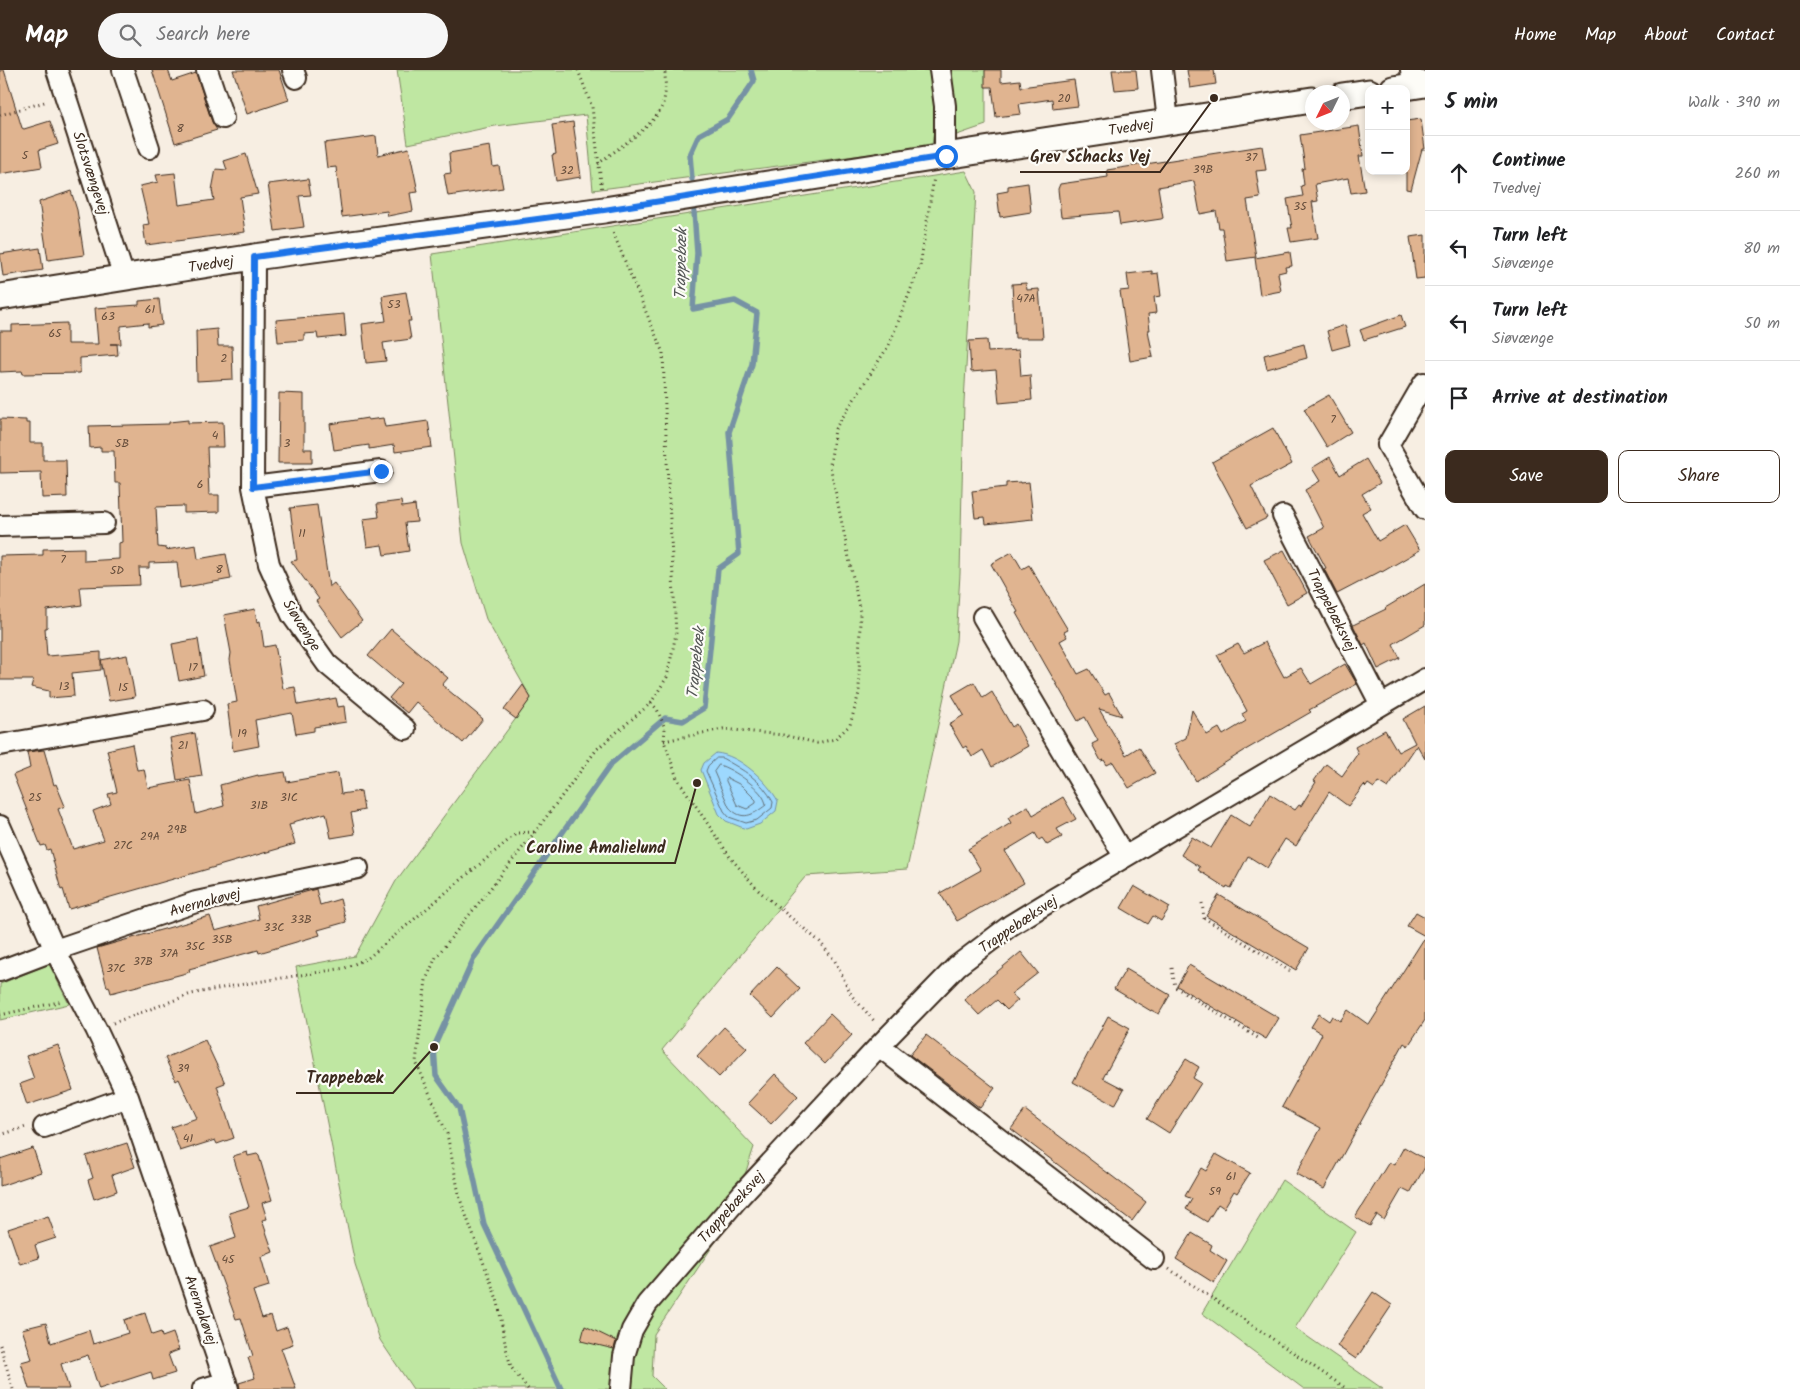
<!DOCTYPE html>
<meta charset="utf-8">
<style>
:root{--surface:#fff;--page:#f6f6f6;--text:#202124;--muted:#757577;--line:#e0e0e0;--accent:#3b2a1e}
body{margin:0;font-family:Kalam,sans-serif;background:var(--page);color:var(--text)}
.controls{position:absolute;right:15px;top:15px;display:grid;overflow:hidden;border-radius:10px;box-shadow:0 2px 8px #0003}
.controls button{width:45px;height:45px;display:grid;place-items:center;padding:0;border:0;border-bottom:1px solid var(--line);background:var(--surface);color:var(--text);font:25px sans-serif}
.compass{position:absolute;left:1305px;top:15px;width:45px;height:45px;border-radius:50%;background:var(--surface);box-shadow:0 2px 8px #0003;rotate:227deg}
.stop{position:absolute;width:15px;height:15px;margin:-11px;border:4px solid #1a73e8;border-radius:50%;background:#fff}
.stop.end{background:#1a73e8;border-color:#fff;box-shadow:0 1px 5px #0008}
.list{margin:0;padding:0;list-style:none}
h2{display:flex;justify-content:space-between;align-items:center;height:65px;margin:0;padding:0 20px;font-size:21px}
h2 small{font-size:16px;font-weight:400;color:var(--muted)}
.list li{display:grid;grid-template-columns:32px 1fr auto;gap:15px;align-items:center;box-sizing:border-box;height:75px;padding:0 20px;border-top:1px solid var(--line)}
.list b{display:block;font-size:19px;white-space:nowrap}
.list p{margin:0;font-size:16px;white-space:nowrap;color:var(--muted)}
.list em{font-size:16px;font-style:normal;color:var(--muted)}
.actions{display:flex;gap:10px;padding:15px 20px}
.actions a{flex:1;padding:11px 0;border:1px solid var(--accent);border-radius:10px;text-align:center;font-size:18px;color:var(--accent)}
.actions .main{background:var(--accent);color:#fff}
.icon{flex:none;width:28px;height:28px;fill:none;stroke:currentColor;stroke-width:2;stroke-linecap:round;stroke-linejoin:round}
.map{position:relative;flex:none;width:1425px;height:1319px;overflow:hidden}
header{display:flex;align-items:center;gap:30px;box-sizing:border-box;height:70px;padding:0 25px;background:var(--accent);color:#fff}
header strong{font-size:24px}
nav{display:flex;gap:28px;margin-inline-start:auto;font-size:18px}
.search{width:350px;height:45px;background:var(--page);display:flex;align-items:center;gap:12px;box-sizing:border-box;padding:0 18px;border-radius:28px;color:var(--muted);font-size:19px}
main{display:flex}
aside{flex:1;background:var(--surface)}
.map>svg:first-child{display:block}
.green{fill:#bfe7a2;stroke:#7d8860}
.water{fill:#9dd8fe;stroke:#7692a4}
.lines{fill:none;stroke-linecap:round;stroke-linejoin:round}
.shore{stroke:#627078;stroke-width:1}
.stream{stroke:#7692a4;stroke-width:5.5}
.building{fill:#e0b490;stroke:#3b2a1e}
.minor-casing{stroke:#3b2a1e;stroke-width:24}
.tertiary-casing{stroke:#3b2a1e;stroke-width:29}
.path{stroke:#3b2a1e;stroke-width:3;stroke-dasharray:1 4;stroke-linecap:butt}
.minor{stroke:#fdfcf7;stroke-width:20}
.tertiary{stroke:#fdfcf7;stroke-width:25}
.route{stroke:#1a73e8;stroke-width:6}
.labels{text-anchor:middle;stroke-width:4.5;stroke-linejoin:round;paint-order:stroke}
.number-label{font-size:12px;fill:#644c3a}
.street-label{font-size:15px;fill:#3b2a1e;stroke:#fdfcf7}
.water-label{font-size:16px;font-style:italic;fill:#545656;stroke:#fdfcf7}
.leader{fill:none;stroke:#3b2a1e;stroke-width:2}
.callout-dot{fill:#3b2a1e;stroke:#fdfcf7;stroke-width:2}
.callout-label{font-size:16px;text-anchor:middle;font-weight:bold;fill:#3b2a1e;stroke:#fdfcf7;stroke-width:4.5;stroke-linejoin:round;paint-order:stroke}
</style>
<header>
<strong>Map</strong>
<div class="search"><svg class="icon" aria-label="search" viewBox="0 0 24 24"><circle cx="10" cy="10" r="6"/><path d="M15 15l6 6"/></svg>Search here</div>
<nav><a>Home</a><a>Map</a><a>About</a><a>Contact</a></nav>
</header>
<main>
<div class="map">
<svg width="1425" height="1319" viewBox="0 0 1425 1319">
<rect width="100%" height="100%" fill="#f7eee2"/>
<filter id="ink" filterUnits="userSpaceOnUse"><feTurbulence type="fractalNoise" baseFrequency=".02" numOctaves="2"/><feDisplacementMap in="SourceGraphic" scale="10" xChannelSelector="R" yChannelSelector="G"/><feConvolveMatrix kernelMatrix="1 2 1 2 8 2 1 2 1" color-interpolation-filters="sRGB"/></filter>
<g filter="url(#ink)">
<path class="green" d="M397,0h536l4,33 -5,43 -339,44 -7,-75 -91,11 -87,18z
M943,0h43v55l-35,12z
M966,101l10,21 -12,210 -4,172 -4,67 -49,228 -101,7 -144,174 92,97 -24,73 -76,114 -2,42 13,13h-252l-33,-49 -25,-76 -59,-297 59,-11 41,-75 135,-183 -45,-79 -23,-76 -31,-289z
M49,894l20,40 -69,16v-36z
M1282,1110l74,52 -61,96 88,61h-79l-102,-76z"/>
<path class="water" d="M716,683c24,2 51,28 62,48l-2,10 -16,13 -14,5 -20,-8 -7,-7 -18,-44 3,-7z"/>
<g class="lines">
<path class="shore" d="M717,688h5c21,12 40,22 51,44l-1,6 -15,12 -11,3 -17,-6 -5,-6 -18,-40 2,-5z
M719,695c14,4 46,25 47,40 -13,10 -24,17 -37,2l-15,-35z
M727,708l14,7 15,15v3l-9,6 -10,-4 -11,-24z"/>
<path class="stream" d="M692,109l-2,-24 9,-20 29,-16 26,-38 -3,-11
M561,1319l-77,-165 -25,-116 -23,-32 -2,-29 40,-89 137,-194 54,-46 18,3 21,-13 14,-139 21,-15 -10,-122 23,-68 5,-51 -22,-12 -42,8 4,-56 -3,-41"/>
</g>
<path class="building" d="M0,0h4l18,58 2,1 26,-8 8,23 -19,6 3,17 -42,7z
M152,0h16l4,11 24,-8 16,49 5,8 -42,13z
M233,0h46l10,30 -42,14z
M985,0h16v12l19,-2 1,7 53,-7 4,26 -25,3 -1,-10 -33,5 2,10 -25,3 -4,-30h-7z
M1112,0h24l2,18 -23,2z
M1187,0h27l2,14 -26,4z
M1421,49l4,30h-3l-11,41 -5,-1v-68z
M573,52l8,55 -25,4 -4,-26 4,-1 -4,-29z
M1359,56l4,30h-4l6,35 -14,2 -3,-15 -33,6 3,17 -6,1 6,36 -27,4 -3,-14h4l-5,-29 16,-3 -2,-10 3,-1 -2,-16 3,-1 -5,-33z
M376,66l2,19 31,-7 9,44 -8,1 3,18 -25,5 -1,-5 -45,6 -6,-50 -9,1 -3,-25z
M490,76l3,21 6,-1 4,22 -55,8 -4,-22 7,-1 -2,-20z
M1262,76l4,24 -10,1 4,27 -13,2 9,57 -29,4 -5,-33h-3l-3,-17 -16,3 -6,-33 -36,6 5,31 -2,1 -41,6 -2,-13 -57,5 -3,-28 2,-5 48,-7 -1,-7z
M246,84l12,40 -18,3 5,35 -99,13 -3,-20 6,-1 -9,-38 18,-4 -2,-7 19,-2 4,32 35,-5 -2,-10 4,-21 11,1 -3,-9z
M308,109l3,16 -12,1 5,31 -29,4 -7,-47z
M1028,113l3,29 -31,5 -3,-24 11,-2v-5z
M71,121l6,19 7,45 -36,5 -9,-58z
M1425,165v43l-9,1 -6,-42z
M40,178l3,22 -40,6 -3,-22z
M1290,182l2,14 -7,1 1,4 -8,2 3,18 -21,4 -5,-37z
M1152,201v3l6,-1 3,23 -7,1 2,16 -8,1 2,16h-2l5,27 -23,4 -10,-70 9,-1 -2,-16z
M1026,213l1,7 12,-1 4,49h-28l-3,-54z
M406,222l5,29h-3l3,18 -28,4 3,18 -20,2 -4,-39 24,-3 -4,-25z
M159,229l3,26 -14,2v-4l-27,3v4h-1l1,14h-11h7l1,11 -38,3v15l-57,1 -1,-3 -22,1v-41h12v-6l55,-2v21h31l-3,-36 44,-3v-4z
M344,244l2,22 -28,3 -1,-6 -13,1v6l-26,2 -2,-22z
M1401,245l4,12 -41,13 -4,-10z
M1345,255l5,20 -18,5 -5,-19z
M217,259l1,17h14l1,33 -36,2 -1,-50z
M987,270l1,12 31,-2 2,26 9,-1 2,25 -33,3 -3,-33 -25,2 -2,-31z
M1304,274l3,14 -40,11 -3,-14z
M279,323l25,1v55h8v14h-34z
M1329,325l22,37 -24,15 -23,-38z
M368,348v2l15,-2 2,9 43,-6 4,26 -37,5 -1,-7 -25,4v-4l-35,5 -4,-26z
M0,349l26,1v3h4v20h13v17h23l1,37 -25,1 -1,-26 -41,1z
M188,350v3l35,-1 1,25h-17l2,48h10v17l-35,1v-7l-28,1 2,40 8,1v2l30,-5 2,14 28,-5 5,25 -51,9 -3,-26 -28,1v5h-10l1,17 -60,2 2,18 -35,5v18h-2l2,28 54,-4v18l-29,3 2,23 -25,2v-7l-18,-4 2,-7h-33v-124l43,-1v-6l41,-1v13l35,-2v-16l3,-1 -2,-59h-5l-1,-32h-13v-4l-11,1 -1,-22 80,-2v-2z
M1273,358l19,36 -41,22 16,32 -20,10 -35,-66z
M1330,387l10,18 26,-16 14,24 -18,11 9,14 -9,5 16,28 27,-16 15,25 -38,22 -1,-1 -44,23 -13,-25 2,-1 -17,-32 15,-8 -19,-38 15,-9 -8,-13z
M1021,412v1l8,-1 4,37 -47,5 -1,-7 -10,1 -3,-27 34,-4v-4z
M401,431l1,6 13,-2 2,17 -12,1 4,28 -25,4 -2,-10 -15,2 -4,-28 16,-2 -2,-13z
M317,435l12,82 5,-4 28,38 -20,16 -26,-36 3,-2 -28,-38 6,-1 -7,-52z
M1284,480l23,43 -20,11 -23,-44z
M1012,482l10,17 7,-4 39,65 -4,2 3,5 -7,4 18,33 11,-5 16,26 4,-2 13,23 -23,-7 27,46 13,-8 16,26 -26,15 -16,-26 -6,3 -3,-5 -3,1 -9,-17 6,-3 -13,-24 -7,4 -32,-55 -30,-53 2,-1 -27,-48z
M1425,514v41l-32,19 7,14 -22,11 -12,-26 -3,2 -10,-20 33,-16 -1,-1z
M255,539l2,13 3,-1 4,26 11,-2 8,44 12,-2 3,18 38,-7 2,9 6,-1 2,16 -32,5v4l-18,3 -4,-21 -37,7 4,26 -26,5 -6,-47 10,-2 -7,-42 1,-7 -7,-38z
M391,559l57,49 -6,7 41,34 -20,24 -47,-41 -9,11 -18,-15 12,-14 -33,-28z
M198,569l6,37 -25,5 -7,-37z
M1265,572l19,35 17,-9 10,16 34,-20 12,20 -48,26 2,2 -64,37 -51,32 -22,-37 12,-6 6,-28 15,25 12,-7 4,7 23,-14 -4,-7 5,-3 -30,-56 21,-11 6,9z
M127,585l8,42 -26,4 -8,-41z
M974,612l9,16 9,-6 20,35 4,-3 12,22 -36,21 -9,-17 -11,7 -6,-11 -3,2 -14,-24 15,-9 -12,-20z
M523,615l8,13 -15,21 -12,-9z
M1425,636v53l-8,-14 -29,43 -10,-6 -4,6 -6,-4 -2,3 -2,-2 -16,21 -19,-14 -33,54 -11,-7 -18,29 -19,-12 -17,32 -4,-2 -1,2 -28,-18 2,-3 -19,-12 11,-18 19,11 20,-33 19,12 20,-33 25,16 4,-5 2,1 15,-24 -2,-1 12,-17 16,12 16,-23 -3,-6 30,-17 13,22 17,-9 -12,-24z
M195,663l7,43 -25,4 -7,-42z
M132,674l5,26 7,-1 4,19 42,-8 6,34 28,-8 -4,-21 38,-10v1l27,-4 2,10 51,-9 3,21 20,-3 3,19 -13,3 4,21 -24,4 -5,-25 -33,9v2l-4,1 6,19 -226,65 -6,-20 -2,1 -11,-41 -3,1 -2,-5 -4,1 -28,-71 17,-7 -3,-16 17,-2 10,35 2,-1 9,22 -7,3 15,40 31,-9 -11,-29 18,-7 -3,-10 9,-2 -10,-42z
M1063,727l13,22 -19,10 5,8 -15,8 -5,-7 -3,2 -4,-7 -30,18 19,32 -67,38 -17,-28 41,-23 -13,-21 43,-26 -3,-5 20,-12 5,9z
M1134,816l36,21 -9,14 -8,-5 -5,8 -27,-16z
M316,819l4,16 20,-6 6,23 -28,8 2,5 -61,18 -1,-3 -69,19 1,3 -79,21 -2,-7 -2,1 -10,-39 113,-32 5,15 44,-12 -3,-13z
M1219,825l90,53 -13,22 -90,-54z
M1416,842l9,5v19l-18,-10z
M1425,867v83l-17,26 -4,-3 -80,146 -28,-15 25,-46 -39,-21 40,-73 -11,-7 8,-13 10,7 3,-5 8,5 8,-11 21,15z
M1021,882l17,21 -27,21 7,6 -11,10 -10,-10 -18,15 -15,-16z
M1189,895l90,53 -13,21 -89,-53z
M777,897l23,22 -27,29 -23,-22z
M1126,899l44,26 -11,19 -8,-4v1l-37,-22z
M830,944l22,21 -27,29 -22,-21z
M1108,946l22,12 -27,50 21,11 -9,16 -42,-23z
M724,957l23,21 -28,29 -22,-21z
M926,965l69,53 -15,20 -70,-53z
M205,970l20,43 -8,3 17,52 -17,6 -2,-4 -35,11 -9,-24 26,-9 -18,-39 -3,2 -11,-23z
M58,975l15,45 -46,15 -7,-21 14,-5 -8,-23z
M1186,989l13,8 -6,11 8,5 -32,50 -22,-14 31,-50 1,1z
M775,1004l23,22 -27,28 -23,-21z
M1025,1040l121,92 -14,19 -121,-92z
M127,1073l8,24 -23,8 5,16 -23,8 -6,-19 5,-2 -7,-22z
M1404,1077l21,12v8l-15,26 -8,-4 -18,31 -7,-5 -7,11 -15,-9 34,-55 5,3z
M33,1078l8,24 -41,14v-27z
M247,1082l1,4 9,-2 2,2 13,44 -10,3 5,16 -5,1 11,32 -12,5 8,29 -16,5 9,27 9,-3 5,16 11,-4 6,17 -12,4 15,41h-56l-1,-6 16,-5 -7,-20 5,-2 -12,-38 -5,1 -26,-72 26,-9 -7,-25 20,-6 -16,-51z
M1216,1084l34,19 -13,20 -3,-2 -10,17 -6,-4 -11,18 -21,-13 6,-10 -7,-3 16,-28 5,3z
M48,1146l8,22 -21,7 4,13 -19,6 -12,-35z
M1192,1163l20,12 -2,5 17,11 -13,22 -38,-24z
M1373,1222l19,13 -36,54 -19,-13z
M145,1243l7,22 9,-3 1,5 11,-4 6,17 -11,4 7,19 -22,7 -2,-8 -52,17 -11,-34 -27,9 8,25h-40l-8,-27 11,-3 -10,-30 24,-6 5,20 38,-13 4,14 35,-11 -4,-13z
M585,1256l31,15 -2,8 -33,-8z"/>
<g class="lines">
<defs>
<path id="minor" d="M57,0l67,207
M123,0l26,78
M207,0l16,48
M293,0l3,8
M940,0l5,36v50
M1162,0l6,51
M1411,0l3,16
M254,187l-1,230 16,77 23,51 35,49 78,65
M1424,313l-36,62 37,64
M253,417l128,-16
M1283,446l98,189
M0,456l104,-3
M983,547l141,239
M0,675l203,-35
M0,756l55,124 41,79 32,68 100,292
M0,901l55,-21 141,-48 162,-34
M879,976l275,213
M44,1057l84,-30
M203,1319l23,-7
M621,1319l3,-33 8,-26 15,-26 94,-109 138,-149 78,-80 54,-41 46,-28 368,-218"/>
<path id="tertiary" d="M1393,19l32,-5
M1342,26l27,-4
M0,227l254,-40 350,-47 341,-54 367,-56"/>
</defs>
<use href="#minor" class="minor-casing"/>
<use href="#tertiary" class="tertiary-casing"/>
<path class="path" d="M578,0l14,37 10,84
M0,45l48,-14
M598,94c18,-15 56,-37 64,-58 5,-12 3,-24 3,-36
M651,633l6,6 8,19 -1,13 13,37 53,79 28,33 62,52 15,19 17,35 24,27
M664,671l59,-12 60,6 34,8 18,-4 15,-14 9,-32 1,-81 -30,-147 5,-36 54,-84 31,-79 14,-89
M1202,833l2,15 88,54
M1172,898l3,19 83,51
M0,945l63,-14
M113,953l78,-29 47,-9 107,-17 23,-10 149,-125 17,-1
M0,1065l26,-8
M1169,1199l178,120
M0,1275l13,44
M528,1319l-17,-22 -5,-19 -8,-46 -38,-103 -13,-65 -31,-72 10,-82 10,-23 99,-125 62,-83 54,-46 16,-26 9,-43 -9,-172 -4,-109 -51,-123"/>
<use href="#minor" class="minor"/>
<use href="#tertiary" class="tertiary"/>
</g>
</g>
<g class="lines" filter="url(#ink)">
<path class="route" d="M381,401l-128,16 1,-230 350,-47 342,-54"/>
</g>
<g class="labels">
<g class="number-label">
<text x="1064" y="32">20</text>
<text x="180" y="62">8</text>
<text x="25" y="89">5</text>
<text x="1251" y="91">37</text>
<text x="1203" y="103">39B</text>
<text x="567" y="104">32</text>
<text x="1300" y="140">35</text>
<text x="1026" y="232">47A</text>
<text x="394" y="238">53</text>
<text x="150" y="243">61</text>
<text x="108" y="250">63</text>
<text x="55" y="267">65</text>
<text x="224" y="292">2</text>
<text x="1333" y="353">7</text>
<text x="215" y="369">4</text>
<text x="122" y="377">5B</text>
<text x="287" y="377">3</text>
<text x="200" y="418">6</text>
<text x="302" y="467">11</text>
<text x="63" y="493">7</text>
<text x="219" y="503">8</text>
<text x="117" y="504">5D</text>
<text x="193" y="601">17</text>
<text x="64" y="620">13</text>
<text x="123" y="621">15</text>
<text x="242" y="667">19</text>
<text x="183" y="679">21</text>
<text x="35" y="731">25</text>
<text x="289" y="731">31C</text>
<text x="259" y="739">31B</text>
<text x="177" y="763">29B</text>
<text x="150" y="770">29A</text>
<text x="123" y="779">27C</text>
<text x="301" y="853">33B</text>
<text x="274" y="861">33C</text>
<text x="222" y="873">35B</text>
<text x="195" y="880">35C</text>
<text x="169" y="887">37A</text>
<text x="143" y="895">37B</text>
<text x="116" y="902">37C</text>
<text x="183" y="1002">39</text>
<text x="188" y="1072">41</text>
<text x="1231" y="1110">61</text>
<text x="1215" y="1125">59</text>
<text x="228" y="1193">45</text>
</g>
<g class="street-label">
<text transform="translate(1131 57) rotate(-9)" y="5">Tvedvej</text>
<text transform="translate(91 103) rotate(72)" y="5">Slotsvængevej</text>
<text transform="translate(211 194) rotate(-9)" y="5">Tvedvej</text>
<text transform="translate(1332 540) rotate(63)" y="5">Trappebæksvej</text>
<text transform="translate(302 555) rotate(58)" y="5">Siøvænge</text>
<text transform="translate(205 832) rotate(-15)" y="5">Avernakøvej</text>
<text transform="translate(1018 854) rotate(-34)" y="5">Trappebæksvej</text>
<text transform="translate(731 1137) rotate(-48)" y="5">Trappebæksvej</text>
<text transform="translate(201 1240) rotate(71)" y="5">Avernakøvej</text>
</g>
<g class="water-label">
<text transform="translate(680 194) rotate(-89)" y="6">Trappebæk</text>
<text transform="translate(695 593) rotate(-84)" y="6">Trappebæk</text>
</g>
</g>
<path class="leader" d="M1214 28L1160 102H1020M697 713L675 793H516M434 977L393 1023H296"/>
<g class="callout-dot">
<circle cx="1214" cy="28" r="5"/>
<circle cx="697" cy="713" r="5"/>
<circle cx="434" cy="977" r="5"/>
</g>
<g class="callout-label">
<text x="1090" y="92">Grev Schacks Vej</text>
<text x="596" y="783">Caroline Amalielund</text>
<text x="345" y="1013">Trappebæk</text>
</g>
</svg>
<div class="controls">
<button>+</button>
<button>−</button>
</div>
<svg class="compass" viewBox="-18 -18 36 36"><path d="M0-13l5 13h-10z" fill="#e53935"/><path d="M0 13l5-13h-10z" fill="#757577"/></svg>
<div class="stop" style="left:946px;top:86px"></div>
<div class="stop end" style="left:381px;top:401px"></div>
</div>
<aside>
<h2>5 min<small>Walk · 390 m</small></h2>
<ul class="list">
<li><svg class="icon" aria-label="ahead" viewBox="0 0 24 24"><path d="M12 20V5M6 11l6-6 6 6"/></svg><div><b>Continue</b><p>Tvedvej</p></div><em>260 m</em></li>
<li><svg class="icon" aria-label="left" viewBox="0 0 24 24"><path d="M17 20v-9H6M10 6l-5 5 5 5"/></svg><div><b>Turn left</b><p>Siøvænge</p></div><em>80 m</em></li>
<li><svg class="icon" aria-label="left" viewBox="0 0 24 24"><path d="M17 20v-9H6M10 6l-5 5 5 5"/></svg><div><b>Turn left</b><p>Siøvænge</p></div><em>50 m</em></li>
<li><svg class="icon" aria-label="arrive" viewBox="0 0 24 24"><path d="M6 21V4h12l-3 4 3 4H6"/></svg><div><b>Arrive at destination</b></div></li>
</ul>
<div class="actions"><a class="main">Save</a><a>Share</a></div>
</aside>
</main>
